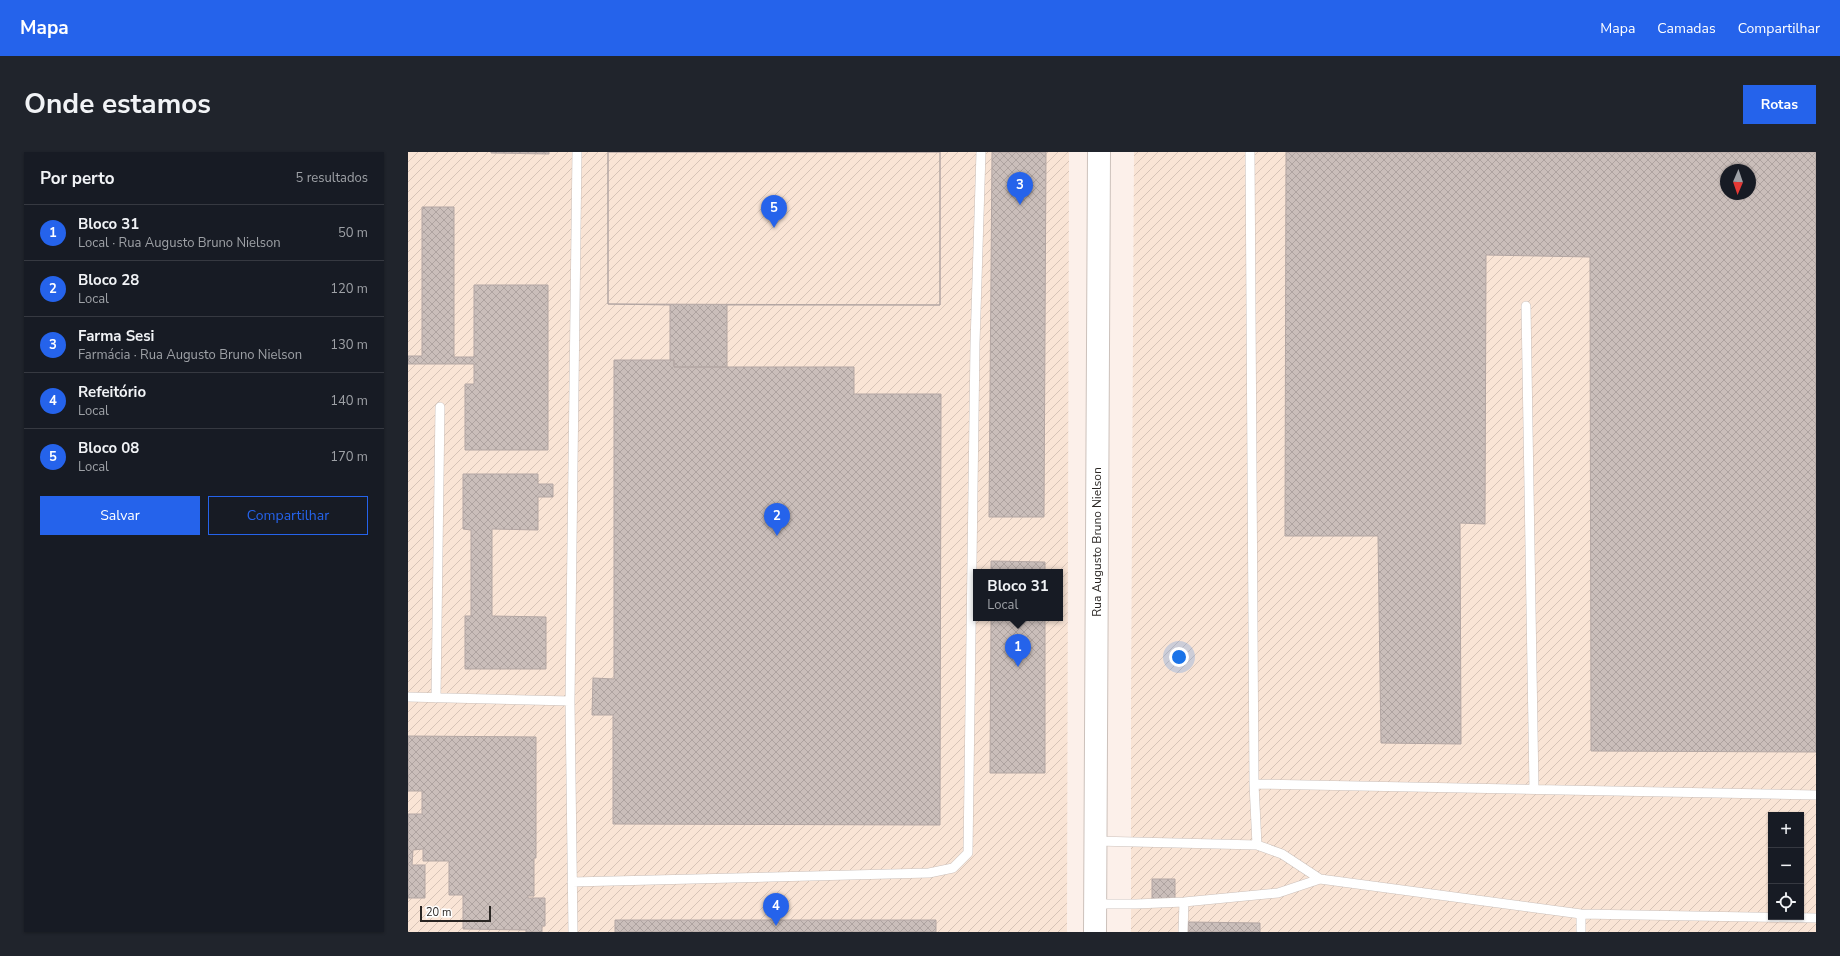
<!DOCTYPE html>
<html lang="pt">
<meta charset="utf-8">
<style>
:root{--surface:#171b24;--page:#20242c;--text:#f1f3f6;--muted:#9ea1a6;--line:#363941;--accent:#2563eb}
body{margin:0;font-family:"Nunito Sans",sans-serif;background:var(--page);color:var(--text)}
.controls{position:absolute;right:12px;bottom:12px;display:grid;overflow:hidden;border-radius:0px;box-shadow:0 1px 3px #0004}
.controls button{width:36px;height:36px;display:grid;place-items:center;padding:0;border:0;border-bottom:1px solid var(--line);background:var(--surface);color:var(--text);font:20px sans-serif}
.compass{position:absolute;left:1312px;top:12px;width:36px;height:36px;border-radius:50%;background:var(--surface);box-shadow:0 1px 3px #0004;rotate:182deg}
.scale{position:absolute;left:12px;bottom:10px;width:71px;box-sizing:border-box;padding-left:4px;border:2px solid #2a2623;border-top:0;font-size:11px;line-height:14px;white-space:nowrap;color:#2a2623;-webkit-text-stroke:3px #fff;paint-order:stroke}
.you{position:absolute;left:771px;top:505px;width:14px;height:14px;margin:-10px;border:3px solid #fff;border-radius:50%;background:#1a73e8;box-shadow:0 0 0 6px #1a73e833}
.badge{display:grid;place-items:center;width:26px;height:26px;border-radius:50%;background:var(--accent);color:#fff;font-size:13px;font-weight:700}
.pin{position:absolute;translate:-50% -33px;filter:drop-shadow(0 1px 2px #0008)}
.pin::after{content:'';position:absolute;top:21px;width:14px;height:12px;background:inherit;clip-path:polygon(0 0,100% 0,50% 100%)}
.popup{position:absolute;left:565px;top:417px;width:90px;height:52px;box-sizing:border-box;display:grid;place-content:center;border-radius:0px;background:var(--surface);filter:drop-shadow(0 1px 3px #0005);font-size:13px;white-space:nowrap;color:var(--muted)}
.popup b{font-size:15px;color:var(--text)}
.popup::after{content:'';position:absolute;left:50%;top:100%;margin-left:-8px;border:8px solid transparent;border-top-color:var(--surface)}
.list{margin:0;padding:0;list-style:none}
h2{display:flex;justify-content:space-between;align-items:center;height:52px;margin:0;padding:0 16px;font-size:17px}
h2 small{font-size:13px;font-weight:400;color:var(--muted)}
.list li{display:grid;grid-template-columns:26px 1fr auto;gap:12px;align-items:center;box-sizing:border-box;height:56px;padding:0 16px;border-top:1px solid var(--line)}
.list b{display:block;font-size:15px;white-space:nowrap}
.list p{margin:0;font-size:13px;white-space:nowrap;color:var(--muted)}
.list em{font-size:13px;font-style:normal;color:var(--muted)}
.actions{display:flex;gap:8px;padding:12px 16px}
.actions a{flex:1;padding:9px 0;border:1px solid var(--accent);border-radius:0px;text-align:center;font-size:14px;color:var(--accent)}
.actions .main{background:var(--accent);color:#fff}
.icon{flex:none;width:22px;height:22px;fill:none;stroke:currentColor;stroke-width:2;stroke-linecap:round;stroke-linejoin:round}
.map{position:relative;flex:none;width:1408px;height:780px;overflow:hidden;border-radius:0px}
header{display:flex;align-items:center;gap:24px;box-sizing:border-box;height:56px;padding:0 20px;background:var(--accent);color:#fff}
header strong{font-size:19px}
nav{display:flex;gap:22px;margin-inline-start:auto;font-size:14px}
.intro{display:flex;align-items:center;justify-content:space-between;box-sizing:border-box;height:96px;padding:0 24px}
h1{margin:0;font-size:28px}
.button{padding:10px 18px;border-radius:0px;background:var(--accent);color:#fff;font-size:14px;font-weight:700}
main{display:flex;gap:24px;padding:0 24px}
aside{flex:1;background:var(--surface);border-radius:0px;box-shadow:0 1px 3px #0004}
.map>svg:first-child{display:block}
.industrial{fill:url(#industrial-furrows);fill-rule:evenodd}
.building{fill:url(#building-cross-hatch);stroke:#b3a6a3;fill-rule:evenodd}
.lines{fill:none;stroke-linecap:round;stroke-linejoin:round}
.service-casing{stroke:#ccc1bb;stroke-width:10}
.secondary-casing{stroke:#ccc1bb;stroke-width:24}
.service{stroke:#fff;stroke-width:9}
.secondary{stroke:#fff;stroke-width:22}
.labels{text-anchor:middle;stroke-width:3;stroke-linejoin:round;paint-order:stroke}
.street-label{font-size:12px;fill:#2a2623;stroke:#fff}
</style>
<header>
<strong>Mapa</strong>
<nav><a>Mapa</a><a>Camadas</a><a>Compartilhar</a></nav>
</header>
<div class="intro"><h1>Onde estamos</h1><a class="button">Rotas</a></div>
<main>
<aside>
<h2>Por perto<small>5 resultados</small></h2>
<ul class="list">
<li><span class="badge">1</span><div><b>Bloco 31</b><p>Local · Rua Augusto Bruno Nielson</p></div><em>50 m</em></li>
<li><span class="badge">2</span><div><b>Bloco 28</b><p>Local</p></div><em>120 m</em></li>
<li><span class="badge">3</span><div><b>Farma Sesi</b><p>Farmácia · Rua Augusto Bruno Nielson</p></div><em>130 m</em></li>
<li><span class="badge">4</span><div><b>Refeitório</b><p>Local</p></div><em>140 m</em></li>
<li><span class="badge">5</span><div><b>Bloco 08</b><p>Local</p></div><em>170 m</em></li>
</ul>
<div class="actions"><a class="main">Salvar</a><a>Compartilhar</a></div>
</aside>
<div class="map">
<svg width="1408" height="780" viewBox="0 0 1408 780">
<defs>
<pattern id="industrial-furrows" width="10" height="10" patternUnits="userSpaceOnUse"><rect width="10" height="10" fill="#f9e4d5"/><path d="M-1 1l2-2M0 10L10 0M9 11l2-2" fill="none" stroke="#d6c3b7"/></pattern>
<pattern id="building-cross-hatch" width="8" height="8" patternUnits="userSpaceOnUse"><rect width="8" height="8" fill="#cabeba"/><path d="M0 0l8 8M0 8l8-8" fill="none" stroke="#aea3a0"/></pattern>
</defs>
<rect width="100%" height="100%" fill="#fcf0ea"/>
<path class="industrial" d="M0,0h661l-2,780h-659zM568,420h84v46h-84z
M726,0h682v780h-685v-231zM1318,18h24v24h-24zM1363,663h30v102h-30z"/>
<path class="building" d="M83,0h58v2l-58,-1z
M200,0h332v153h-213v62h-53v-7h-4v-55l-62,-1z
M200,0h332v153l-332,-1z
M584,0h54l-2,365h-55z
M878,0h530v600l-225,-1 -1,-494 -104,-2 -1,269 -25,-1 1,221 -80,-1 -3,-207h-93zM1318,18h24v24h-24z
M14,55h32v150h20v-72h74v165h-83v-66h9v-20h-66v-8h14z
M206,208h60v7h180v27h87l-1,431 -327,-1v-109h-21l1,-37 21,1z
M55,322h75v10h15v13h-15v33l-46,-1v87l54,1v52h-81v-53h6v-86l-8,-1z
M583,409l54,1v10h-54z
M583,466h54v155h-55z
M0,584l128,1v121h-2v38h-6v2h17v28h-3v6h-16v-2l-63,-1v-34h-14v-34h-26v-12l-10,1 -1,15h13v33h-17v-84h14v-23h-14z
M744,727h23v22h-23z
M207,768h321v12h-321z
M780,770l72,1v9h-72z"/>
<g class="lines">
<defs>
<path id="service" d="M842,0l4,632
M1118,154l8,483
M0,545l162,4 3,231
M28,546l4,-291
M162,549l7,-549
M687,689l162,4 -3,-61 562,11
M849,693l25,9 38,25
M164,730l357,-9 24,-5 15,-15 7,-509 6,-192
M687,752h41l48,-2 94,-9 42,-14 261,35 235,4
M1173,762v18
M775,780l1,-30"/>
<path id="secondary" d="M687,780l4,-780"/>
</defs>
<use href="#service" class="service-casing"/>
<use href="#secondary" class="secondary-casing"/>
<use href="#service" class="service"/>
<use href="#secondary" class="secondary"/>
</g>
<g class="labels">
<g class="street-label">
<text transform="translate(689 390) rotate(-90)" y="4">Rua Augusto Bruno Nielson</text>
</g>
</g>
</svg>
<div class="controls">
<button>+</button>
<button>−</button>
<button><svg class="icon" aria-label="locate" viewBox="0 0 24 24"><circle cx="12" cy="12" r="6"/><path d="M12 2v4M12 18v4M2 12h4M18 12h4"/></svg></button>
</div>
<svg class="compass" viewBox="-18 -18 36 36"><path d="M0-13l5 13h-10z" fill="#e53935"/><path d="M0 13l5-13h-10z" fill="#9ea1a6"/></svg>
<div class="scale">20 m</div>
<div class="you"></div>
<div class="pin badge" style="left:610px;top:515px">1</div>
<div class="popup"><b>Bloco 31</b>Local</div>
<div class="pin badge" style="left:369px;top:384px">2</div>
<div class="pin badge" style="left:612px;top:53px">3</div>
<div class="pin badge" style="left:368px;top:774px">4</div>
<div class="pin badge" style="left:366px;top:76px">5</div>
</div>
</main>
